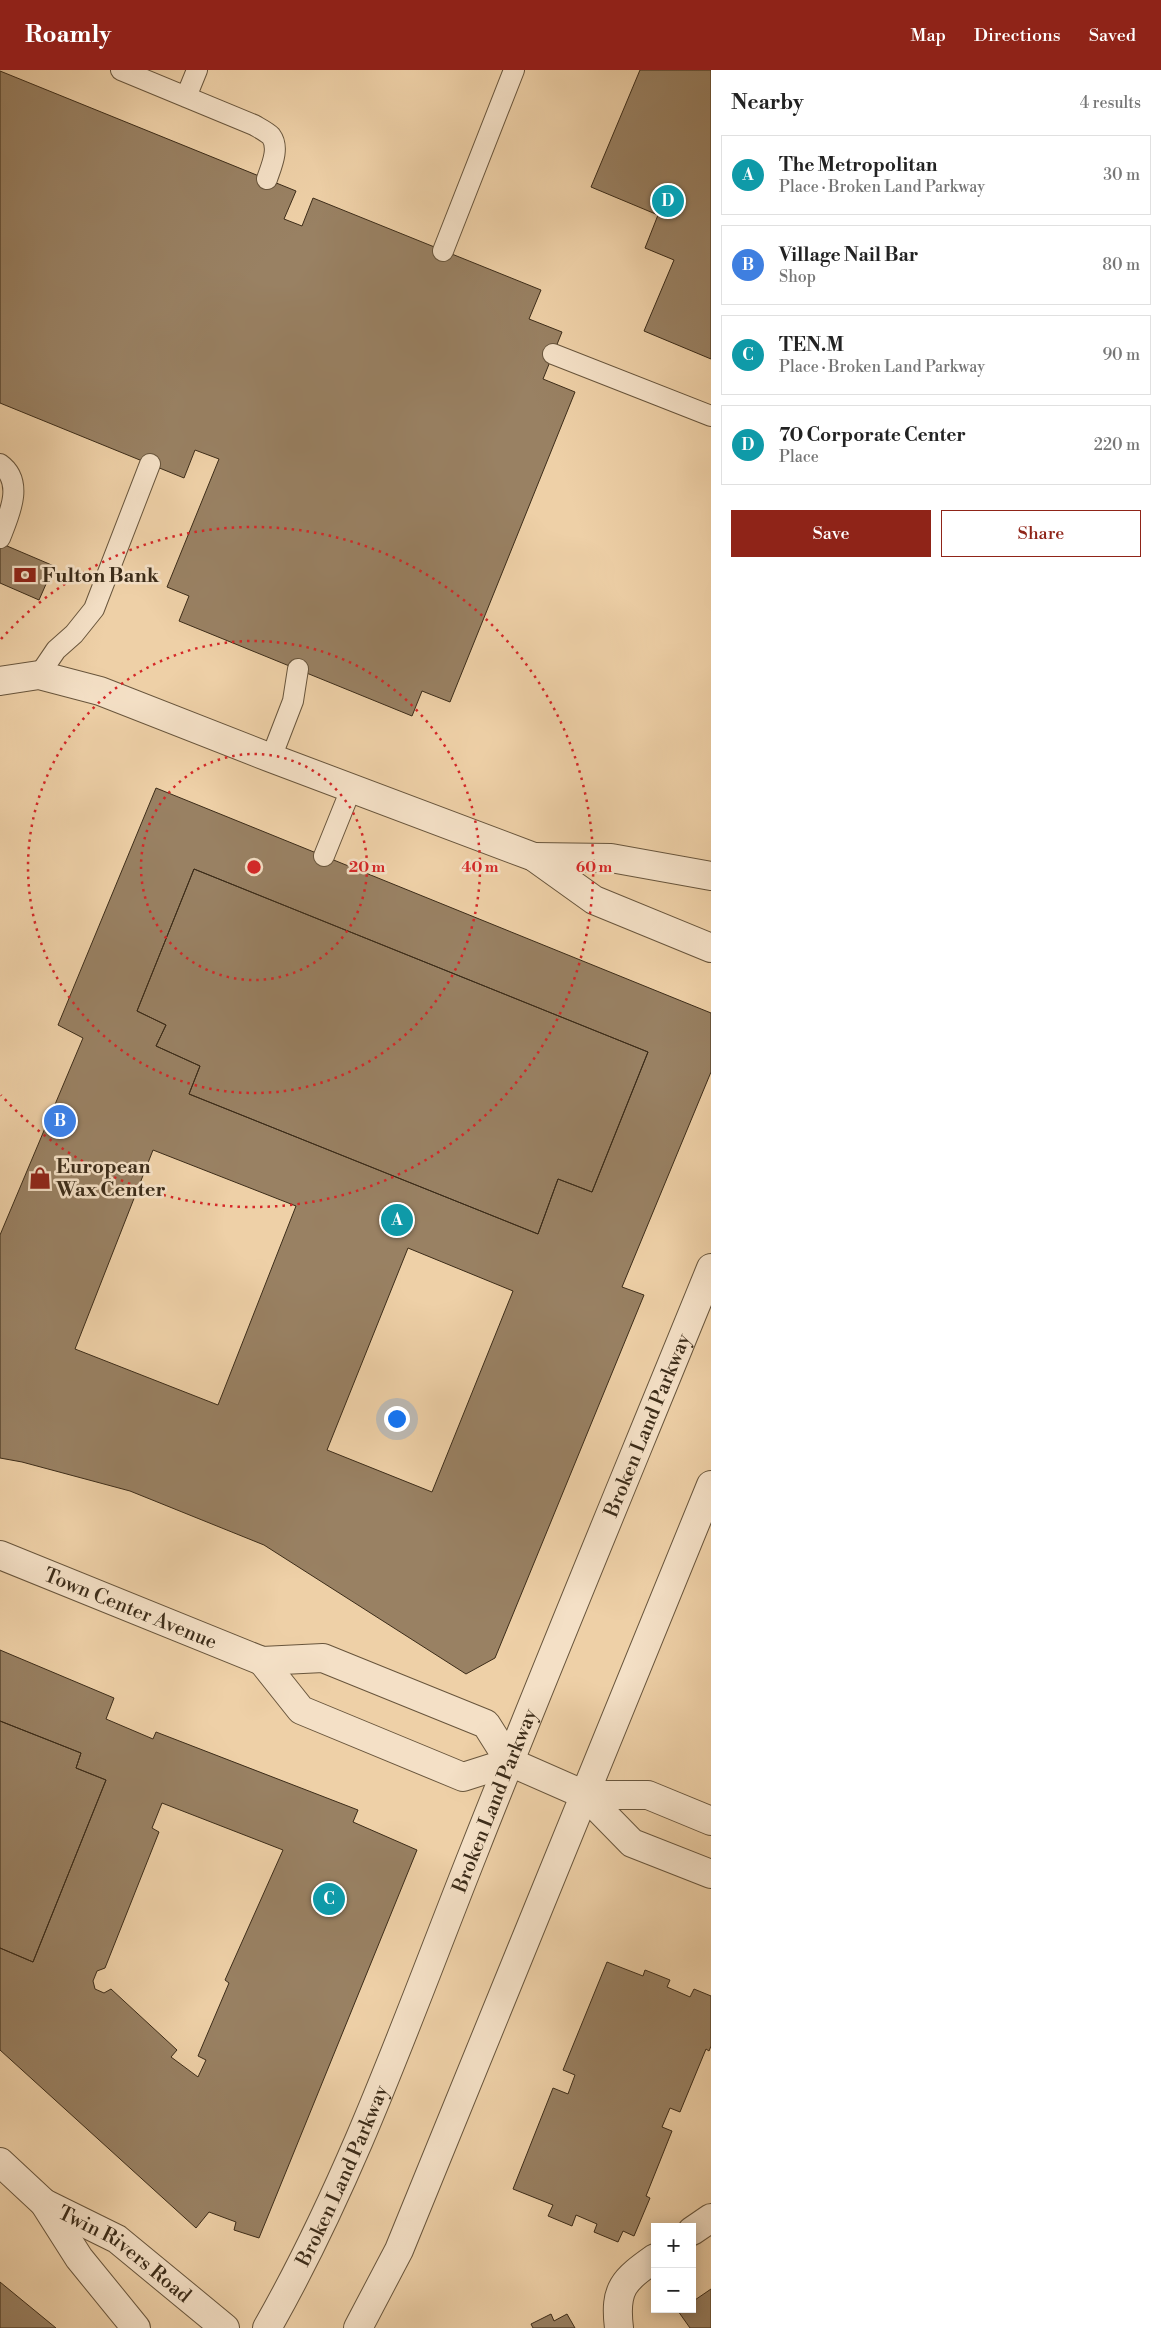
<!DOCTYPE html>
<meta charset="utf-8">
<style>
:root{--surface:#fff;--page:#f2f2f2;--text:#222;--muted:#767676;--line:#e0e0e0;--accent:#8f2418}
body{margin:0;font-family:"Libre Bodoni",serif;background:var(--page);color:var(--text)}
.controls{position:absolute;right:15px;bottom:15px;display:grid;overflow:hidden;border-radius:0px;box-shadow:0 2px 12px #0003}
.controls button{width:45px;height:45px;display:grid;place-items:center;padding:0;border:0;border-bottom:1px solid var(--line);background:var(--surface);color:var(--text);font:25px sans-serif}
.you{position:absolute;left:396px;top:1348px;width:18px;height:18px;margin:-12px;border:4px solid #fff;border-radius:50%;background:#1a73e8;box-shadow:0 0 0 8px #1a73e833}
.badge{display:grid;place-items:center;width:32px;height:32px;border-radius:50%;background:var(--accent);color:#fff;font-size:16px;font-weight:700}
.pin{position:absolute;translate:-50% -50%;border:2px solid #fff;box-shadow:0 1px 5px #0006}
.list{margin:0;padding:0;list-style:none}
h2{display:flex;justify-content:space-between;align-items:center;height:65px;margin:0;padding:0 20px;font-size:21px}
h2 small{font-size:16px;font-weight:400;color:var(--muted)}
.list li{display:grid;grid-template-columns:32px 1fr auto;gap:15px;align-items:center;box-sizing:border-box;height:80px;margin:0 10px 10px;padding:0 10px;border:1px solid var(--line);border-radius:0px}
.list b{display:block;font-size:19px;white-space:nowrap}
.list p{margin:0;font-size:16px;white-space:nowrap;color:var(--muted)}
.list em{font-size:16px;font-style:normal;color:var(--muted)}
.actions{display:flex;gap:10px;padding:15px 20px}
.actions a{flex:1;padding:11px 0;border:1px solid var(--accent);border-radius:0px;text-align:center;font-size:18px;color:var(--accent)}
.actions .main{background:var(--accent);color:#fff}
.map{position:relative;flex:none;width:711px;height:2258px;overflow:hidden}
header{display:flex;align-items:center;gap:30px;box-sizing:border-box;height:70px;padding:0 25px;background:var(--accent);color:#fff}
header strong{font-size:24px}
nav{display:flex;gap:28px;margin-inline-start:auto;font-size:18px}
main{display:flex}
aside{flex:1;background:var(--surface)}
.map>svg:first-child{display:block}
.building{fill:#998163;stroke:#3c2c19;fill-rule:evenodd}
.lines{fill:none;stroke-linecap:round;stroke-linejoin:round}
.service-casing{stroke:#68553c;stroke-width:22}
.minor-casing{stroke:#68553c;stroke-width:30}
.tertiary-casing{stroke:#68553c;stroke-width:30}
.service{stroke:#f4e0c6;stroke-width:20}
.minor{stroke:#f4e0c6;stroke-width:28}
.tertiary{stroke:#f4e0c6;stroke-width:28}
.ring{fill:none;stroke:#d62828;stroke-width:2.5;stroke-dasharray:2.5 5}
.labels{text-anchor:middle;stroke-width:5;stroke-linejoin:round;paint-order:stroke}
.poi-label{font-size:20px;font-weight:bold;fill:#3c2c19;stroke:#f4e0c6;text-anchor:start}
.street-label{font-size:20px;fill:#3c2c19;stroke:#f4e0c6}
.centre{fill:#d62828;stroke:#f4e0c6;stroke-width:2.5}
.ring-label{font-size:15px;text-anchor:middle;font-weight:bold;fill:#d62828;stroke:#f4e0c6;stroke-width:5;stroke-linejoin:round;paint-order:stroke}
</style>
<header>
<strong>Roamly</strong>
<nav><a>Map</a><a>Directions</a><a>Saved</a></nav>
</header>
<main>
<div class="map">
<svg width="711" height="2258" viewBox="0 0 711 2258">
<rect width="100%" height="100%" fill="#eed0a7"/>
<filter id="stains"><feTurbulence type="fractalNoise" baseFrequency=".004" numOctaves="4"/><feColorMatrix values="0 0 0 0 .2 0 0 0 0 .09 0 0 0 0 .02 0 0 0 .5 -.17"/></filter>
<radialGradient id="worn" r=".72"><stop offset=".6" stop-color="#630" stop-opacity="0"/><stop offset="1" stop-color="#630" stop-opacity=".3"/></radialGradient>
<path class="building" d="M640,0h71v289l-67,-28 30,-71 -29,-12 13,-33 -67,-28z
M0,1l296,120 -12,28 18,7 11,-28 228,92 -12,29 33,13 -19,47 32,13 -125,310 -28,-11 -10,25 -233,-95 10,-25 -22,-9 52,-128 -24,-9 -11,28 -184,-75z
M0,473l54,23 -15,34 -39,-17z
M156,718l555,225v59l-89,215 22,8 -149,363 -29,16 -202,-129 -134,-54 -108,-29 -22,-4v-223l83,-197 -25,-13zM194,799l454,183 -56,140 -34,-13 -20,55 -349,-140 11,-28 -44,-20 10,-21 -29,-14zM153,1080l143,56 -78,199 -143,-56zM408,1178l105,43 -81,201 -105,-42z
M194,799l454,183 -56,140 -34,-13 -20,55 -349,-140 11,-28 -44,-20 10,-21 -29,-14z
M0,1580l114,48 -8,21 47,20 3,-7 202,78 -5,12 64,28 -158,388 -25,-8 2,-8 -27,-10 -13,16 -196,-178v-102l33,14 73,-182 -30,-12 5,-15 -81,-32zM162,1733l121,47 -58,130 4,3 -31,73 8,4 -8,17 -27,-20 6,-7 -66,-61 -7,4 -9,-4 -2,-8 4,-10 8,-3 54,-136 -7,-4z
M0,1651l81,32 -5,15 30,12 -73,182 -33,-14z
M607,1892l36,14 2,-6 25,10 -3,7 23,10 4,-8 17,7v50l-2,5 -3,-2 -26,63 -10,-4 -8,19 10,4 -26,65 4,2 -16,38 -11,-5 -5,11 -24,-10 3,-8 -21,-9 -4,11 -24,-10 5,-11 -40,-16 40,-101 15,6 7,-19 -12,-5z
M0,2212l56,46h-56z
M711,2219v39h-21l-12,-17 14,-2v-7z
M551,2244l3,7 13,-7 8,14h-42l-2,-4z"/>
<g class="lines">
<defs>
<path id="service" d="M121,0l133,55c5,3 13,7 17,11 9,12 0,31 -4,43
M186,27l11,-27
M443,181l71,-181
M553,284l158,62
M0,394c25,18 9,51 0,74
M39,605l17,-25 18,-16 20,-25 56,-145
M271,688l22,-57 5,-32
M324,786l27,-67"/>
<g id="minor">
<path d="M0,611l39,-6 61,16 171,67 263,99 60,43 117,48"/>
<path d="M534,787l77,1 100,18"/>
<path id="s1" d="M0,1485l262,106 61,-3 163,66 24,38 75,33 47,48 79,31"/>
<path d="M262,1591l39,49 162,67 47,-15"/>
<path d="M585,1725h63l63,26"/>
<path d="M0,2092l44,41 35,55 57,70"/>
<path id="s2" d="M44,2133l73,36 108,89"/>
<path d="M692,2161l19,-13"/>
<path d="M619,2258c-5,-40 5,-48 36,-70"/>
</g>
<g id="tertiary">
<path id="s3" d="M267,2258c86,-151 143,-316 207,-477 77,-195 158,-389 237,-583"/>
<path d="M358,2258l41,-78 312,-765"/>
</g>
</defs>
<use href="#service" class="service-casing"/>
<use href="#minor" class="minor-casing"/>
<use href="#tertiary" class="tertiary-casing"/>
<use href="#service" class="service"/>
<use href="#minor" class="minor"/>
<use href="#tertiary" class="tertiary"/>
</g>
<g class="ring">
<circle cx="254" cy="797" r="113"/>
<circle cx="254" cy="797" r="226"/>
<path d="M1 569A340 340 0 1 1 1 1025"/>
</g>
<defs>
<symbol id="bank-bare" viewBox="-9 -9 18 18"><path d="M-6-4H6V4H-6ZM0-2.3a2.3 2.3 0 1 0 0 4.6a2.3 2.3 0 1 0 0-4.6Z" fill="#8f2418" stroke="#f4e0c6" stroke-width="2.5" paint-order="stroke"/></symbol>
<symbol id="shop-bare" viewBox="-9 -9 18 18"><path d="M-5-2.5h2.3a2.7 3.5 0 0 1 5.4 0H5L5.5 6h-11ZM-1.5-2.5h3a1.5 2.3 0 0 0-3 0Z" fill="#8f2418" stroke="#f4e0c6" stroke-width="2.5" paint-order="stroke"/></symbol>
</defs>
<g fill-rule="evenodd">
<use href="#bank-bare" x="9" y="489" width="32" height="32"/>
<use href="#shop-bare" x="24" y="1092" width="32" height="32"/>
</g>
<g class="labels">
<g class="poi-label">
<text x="42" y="512">Fulton Bank</text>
<text x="56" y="1103">European<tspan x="56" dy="23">Wax Center</tspan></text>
</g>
<g class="street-label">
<text dy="7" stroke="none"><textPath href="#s3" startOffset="980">Broken Land Parkway</textPath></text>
<text dy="7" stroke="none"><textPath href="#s1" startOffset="141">Town Center Avenue</textPath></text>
<text dy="7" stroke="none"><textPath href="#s3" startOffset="575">Broken Land Parkway</textPath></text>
<text dy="7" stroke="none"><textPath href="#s3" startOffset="170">Broken Land Parkway</textPath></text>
<text dy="7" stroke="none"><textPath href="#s2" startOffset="96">Twin Rivers Road</textPath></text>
</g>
</g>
<circle cx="254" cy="797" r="8" class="centre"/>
<g class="ring-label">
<text x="367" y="802">20 m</text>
<text x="480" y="802">40 m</text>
<text x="594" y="802">60 m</text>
</g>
<rect width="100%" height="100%" filter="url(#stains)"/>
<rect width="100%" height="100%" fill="url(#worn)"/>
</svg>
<div class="controls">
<button>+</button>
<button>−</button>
</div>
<div class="you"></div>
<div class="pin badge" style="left:397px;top:1150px;background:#0f9aa8">A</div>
<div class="pin badge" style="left:60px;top:1051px;background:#3f7fe0">B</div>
<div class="pin badge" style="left:329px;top:1829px;background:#0f9aa8">C</div>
<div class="pin badge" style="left:668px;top:131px;background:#0f9aa8">D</div>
</div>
<aside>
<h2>Nearby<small>4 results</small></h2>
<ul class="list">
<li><span class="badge" style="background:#0f9aa8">A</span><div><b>The Metropolitan</b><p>Place · Broken Land Parkway</p></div><em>30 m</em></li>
<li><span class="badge" style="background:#3f7fe0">B</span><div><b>Village Nail Bar</b><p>Shop</p></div><em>80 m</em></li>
<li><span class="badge" style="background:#0f9aa8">C</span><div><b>TEN.M</b><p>Place · Broken Land Parkway</p></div><em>90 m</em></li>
<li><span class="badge" style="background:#0f9aa8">D</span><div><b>70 Corporate Center</b><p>Place</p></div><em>220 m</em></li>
</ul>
<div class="actions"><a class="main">Save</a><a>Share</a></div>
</aside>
</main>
